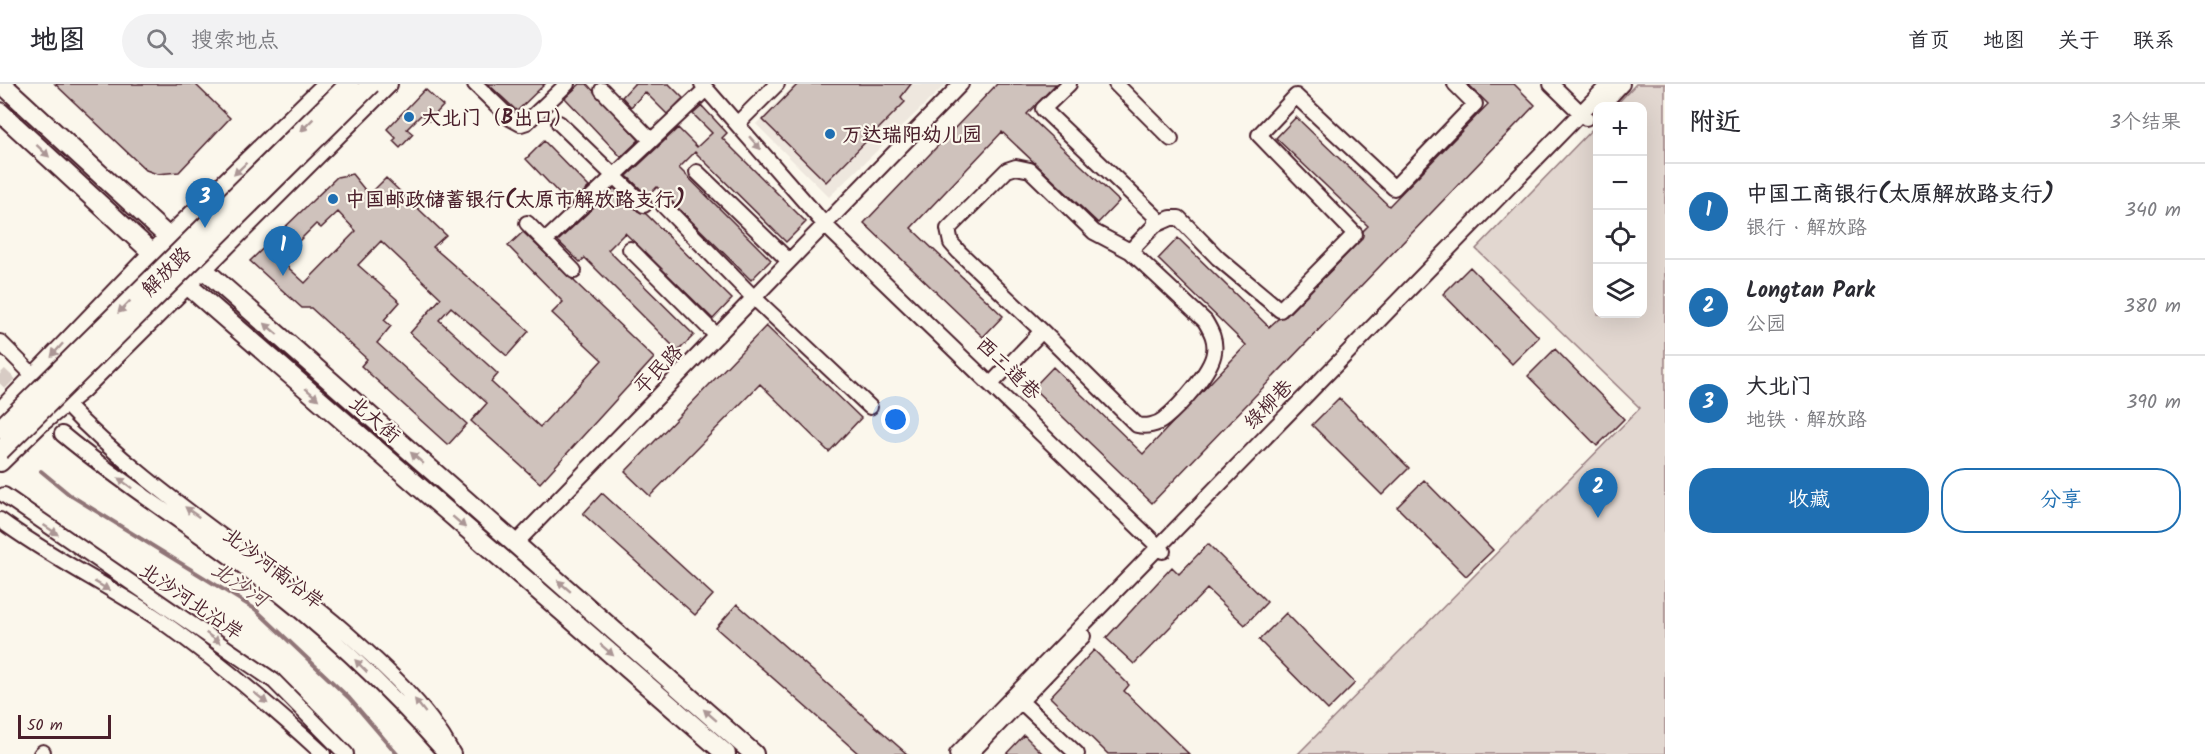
<!DOCTYPE html>
<html lang="zh">
<meta charset="utf-8">
<style>
:root{--surface:#fff;--page:#f2f2f3;--text:#2b2b33;--muted:#7c7c81;--line:#e1e1e2;--accent:#1f6fb2}
body{margin:0;font-family:Kalam,"LXGW WenKai TC",sans-serif;background:var(--page);color:var(--text)}
.controls{position:absolute;right:18px;top:18px;display:grid;overflow:hidden;border-radius:12px;box-shadow:0 6px 24px #0002}
.controls button{width:54px;height:54px;display:grid;place-items:center;padding:0;border:0;border-bottom:2px solid var(--line);background:var(--surface);color:var(--text);font:30px sans-serif}
.scale{position:absolute;left:18px;bottom:15px;width:93px;box-sizing:border-box;padding-left:6px;border:3px solid #4a1f2b;border-top:0;font-size:16px;line-height:21px;white-space:nowrap;color:#4a1f2b;-webkit-text-stroke:4px #fbf7ec;paint-order:stroke}
.you{position:absolute;left:896px;top:336px;width:21px;height:21px;margin:-15px;border:4px solid #fff;border-radius:50%;background:#1a73e8;box-shadow:0 0 0 9px #1a73e833}
.badge{display:grid;place-items:center;width:39px;height:39px;border-radius:50%;background:var(--accent);color:#fff;font-size:20px;font-weight:700}
.pin{position:absolute;translate:-50% -50px;filter:drop-shadow(0 2px 3px #0008)}
.pin::after{content:'';position:absolute;top:32px;width:21px;height:18px;background:inherit;clip-path:polygon(0 0,100% 0,50% 100%)}
.list{margin:0;padding:0;list-style:none}
h2{display:flex;justify-content:space-between;align-items:center;height:78px;margin:0;padding:0 24px;font-size:26px}
h2 small{font-size:20px;font-weight:400;color:var(--muted)}
.list li{display:grid;grid-template-columns:39px 1fr auto;gap:18px;align-items:center;box-sizing:border-box;height:96px;padding:0 24px;border-top:2px solid var(--line)}
.list b{display:block;font-size:22px;white-space:nowrap}
.list p{margin:0;font-size:20px;white-space:nowrap;color:var(--muted)}
.list em{font-size:20px;font-style:normal;color:var(--muted)}
.actions{display:flex;gap:12px;padding:18px 24px}
.actions a{flex:1;padding:14px 0;border:2px solid var(--accent);border-radius:24px;text-align:center;font-size:21px;color:var(--accent)}
.actions .main{background:var(--accent);color:#fff}
.icon{flex:none;width:33px;height:33px;fill:none;stroke:currentColor;stroke-width:2;stroke-linecap:round;stroke-linejoin:round}
.map{position:relative;flex:none;width:1665px;height:670px;overflow:hidden}
header{display:flex;align-items:center;gap:36px;box-sizing:border-box;height:84px;padding:0 30px;background:var(--surface);border-bottom:2px solid var(--line)}
header strong{font-size:28px}
nav{display:flex;gap:33px;margin-inline-start:auto;font-size:21px}
.search{width:420px;height:54px;background:var(--page);display:flex;align-items:center;gap:15px;box-sizing:border-box;padding:0 21px;border-radius:33px;color:var(--muted);font-size:22px}
main{display:flex}
aside{flex:1;background:var(--surface)}
.map>svg:first-child{display:block}
.built{fill:#eee7de}
.green{fill:#e2d7d0;stroke:#967b7e;stroke-width:1.5}
.lines{fill:none;stroke-linecap:round;stroke-linejoin:round}
.stream{stroke:#907477;stroke-width:4}
.building{fill:#cfc2bc;stroke:#4a1f2b;stroke-width:1.5;fill-rule:evenodd}
.minor-tunnel{stroke:#d8ccc5;stroke-width:14;stroke-dasharray:14 7;stroke-linecap:butt}
.minor-casing{stroke:#4a1f2b;stroke-width:18}
.major-casing{stroke:#4a1f2b;stroke-width:22}
.minor{stroke:#fbf7ec;stroke-width:14}
.major{stroke:#fbf7ec;stroke-width:18}
.major-bridge-casing{stroke:#4a1f2b;stroke-width:22;stroke-linecap:butt}
.major-bridge{stroke:#fbf7ec;stroke-width:18}
.oneway{fill:#ab9695}
.poi-dot{fill:#1f6fb2;stroke:#fbf7ec;stroke-width:2}
.labels{text-anchor:middle;stroke-width:4.5;stroke-linejoin:round;paint-order:stroke}
.poi-label{font-size:20px;font-weight:bold;fill:#4a1f2b;stroke:#fbf7ec;text-anchor:start}
.street-label{font-size:20px;fill:#4a1f2b;stroke:#fbf7ec}
.water-label{font-size:21px;font-style:italic;fill:#6d4a51;stroke:#fbf7ec}
</style>
<header>
<strong>地图</strong>
<div class="search"><svg class="icon" aria-label="search" viewBox="0 0 24 24"><circle cx="10" cy="10" r="6"/><path d="M15 15l6 6"/></svg>搜索地点</div>
<nav><a>首页</a><a>地图</a><a>关于</a><a>联系</a></nav>
</header>
<main>
<div class="map">
<svg width="1665" height="670" viewBox="0 0 1665 670">
<rect width="100%" height="100%" fill="#fbf7ec"/>
<filter id="ink" filterUnits="userSpaceOnUse"><feTurbulence type="fractalNoise" baseFrequency=".0167" numOctaves="2"/><feDisplacementMap in="SourceGraphic" scale="12" xChannelSelector="R" yChannelSelector="G"/><feConvolveMatrix kernelMatrix="1 2 1 2 8 2 1 2 1" color-interpolation-filters="sRGB"/></filter>
<g filter="url(#ink)">
<path class="built" d="M796,0h150l-117,113 -73,-73z"/>
<path class="green" d="M1636,0h29v670h-367l342,-346 -164,-159 121,-125 1,190h44v-208h-27z"/>
<g class="lines">
<path class="stream" d="M41,387l29,24 185,114 94,89 48,56"/>
</g>
<path class="building" d="M55,0h140l35,34 -51,54 -22,2 -11,-4z
M488,0h57l-28,27z
M580,0h7l52,56 -18,17 -56,-59z
M634,0h35l14,14 -16,16 -22,-22 -14,15 -9,-10z
M798,0h113l-10,13 4,5 -79,80 -63,-62z
M997,0h59l-29,30 92,87 -21,22 -96,-91 -91,96 92,88 -20,21 -119,-114z
M1468,0h46l21,21 -383,398 -119,-115 20,-21 90,87 103,-109 -88,-86 20,-21 91,89 9,-8 8,-3 75,-76 2,-9 5,-5 -92,-88 20,-21 93,89 99,-102z
M425,5l18,17 -14,15 -7,-7 -15,15 6,5 -13,14 -7,-7 3,-3 -9,-9z
M702,22l25,27 -5,5 84,84 -20,20 -91,-90 -16,16 92,92 -20,20 -94,-93 -9,9 -21,-20 51,-48 19,19 15,-14 -19,-19z
M544,57l45,46 -19,18 -44,-46z
M352,90l17,21 17,-17 60,57 -13,12 96,84 -22,25 -56,-49 -12,13 59,54 -7,8 49,45 62,-67 -50,-47 11,-11 -55,-56 15,-14 131,126 -114,125 -69,-62 16,-18 -77,-70 31,-35 -60,-57 -23,24 42,37 -16,18 7,6 -14,17 90,81 -19,21 -87,-79 6,-7 -56,-51h-9l-52,-47 87,-84zM338,128l18,19 -51,52 -25,-23 36,-36 5,4z
M614,104l24,23 8,3 86,85 -19,20 -88,-86 -17,17 86,85 -16,16 -93,-93 -5,4 -22,-21z
M1470,183l69,70 -27,27 -69,-70z
M766,242l95,92 -32,34 -69,-68 -110,112 -25,-24z
M1555,265l69,70 -27,27 -69,-70z
M1339,314l70,70 -27,27 -70,-70z
M1424,396l69,70 -27,26 -69,-69z
M602,409l111,102 -18,20 -112,-101z
M1208,460l59,58 -22,23 -38,-36 -73,75 -28,-26 66,-71 7,7z
M737,520l170,150h-48l-143,-126z
M1286,529l69,70 -27,27 -69,-70z
M1094,566l35,35 -5,6 65,63h-81l-58,-57z
M1024,651l19,19h-37z"/>
<g class="lines">
<path class="minor-tunnel" d="M0,290l24,23"/>
<defs>
<path id="minor" d="M475,0l35,34 11,6 6,-2 40,-38
M702,0l123,141 338,326
M1069,0l-26,25 112,107v9l-25,26
M1116,0l55,55
M1551,0l35,34
M602,6l49,50
M1606,17l16,-17
M559,39l85,82
M737,40l40,-40
M697,88l92,89
M663,121l86,88 121,114
M527,139l47,48
M1155,141l16,-7h8l39,40 62,52 75,-76 -96,-99 37,-39 98,92 81,-84 -20,-20
M545,157l161,-152
M630,165l87,87
M0,258l34,34
M991,300l51,-53 95,94c9,2 20,0 27,-6 15,-12 48,-48 50,-67 2,-12 -3,-21 -9,-31l-75,-70 -36,-19 -64,-62 -14,-3 -9,3 -59,59 3,14 8,9 83,79
M64,319c82,87 187,149 278,226 42,37 84,75 111,125
M62,350c61,51 128,92 191,140 70,52 135,114 193,180
M4,411l270,186 72,73
M0,436c51,38 108,65 160,100 58,41 111,86 163,134
M515,460l446,-460
M1015,612l62,58
M41,670l2,-2
M957,670l652,-670
M970,670l113,-118"/>
<path id="major" d="M2,0l199,183 553,487
M0,28l185,171 541,471
M0,328l152,-158 175,-170
M0,378l39,-38 43,-35 306,-305"/>
</defs>
<use href="#minor" class="minor-casing"/>
<use href="#major" class="major-casing"/>
<use href="#minor" class="minor"/>
<use href="#major" class="major"/>
<defs>
<path id="major-bridge" d="M0,345l349,-345
M0,367l371,-367"/>
</defs>
<use href="#major-bridge" class="major-bridge-casing"/>
<use href="#major-bridge" class="major-bridge"/>
</g>
<defs><path id="oneway-solid" d="M-6-.8H1V-3.2L6.5 0L1 3.2V.8H-6Z" transform="scale(1.5)"/></defs>
<g class="oneway">
<use href="#oneway-solid" transform="translate(307 41) rotate(135)"/>
<use href="#oneway-solid" transform="translate(755 59) rotate(49)"/>
<use href="#oneway-solid" transform="translate(43 67) rotate(43)"/>
<use href="#oneway-solid" transform="translate(240 85) rotate(136)"/>
<use href="#oneway-solid" transform="translate(124 223) rotate(135)"/>
<use href="#oneway-solid" transform="translate(271 245) rotate(-139)"/>
<use href="#oneway-solid" transform="translate(57 266) rotate(132)"/>
<use href="#oneway-solid" transform="translate(312 310) rotate(41)"/>
<use href="#oneway-solid" transform="translate(417 374) rotate(-139)"/>
<use href="#oneway-solid" transform="translate(125 399) rotate(-143)"/>
<use href="#oneway-solid" transform="translate(192 428) rotate(-144)"/>
<use href="#oneway-solid" transform="translate(459 438) rotate(41)"/>
<use href="#oneway-solid" transform="translate(51 446) rotate(34)"/>
<use href="#oneway-solid" transform="translate(102 502) rotate(31)"/>
<use href="#oneway-solid" transform="translate(564 502) rotate(-139)"/>
<use href="#oneway-solid" transform="translate(213 554) rotate(36)"/>
<use href="#oneway-solid" transform="translate(607 566) rotate(41)"/>
<use href="#oneway-solid" transform="translate(361 582) rotate(-135)"/>
<use href="#oneway-solid" transform="translate(261 614) rotate(39)"/>
<use href="#oneway-solid" transform="translate(420 622) rotate(-128)"/>
<use href="#oneway-solid" transform="translate(710 631) rotate(-139)"/>
</g>
</g>
<g class="poi-dot">
<circle cx="409" cy="33" r="6"/>
<circle cx="830" cy="50" r="6"/>
<circle cx="333" cy="115" r="6"/>
</g>
<g class="labels">
<g class="poi-label">
<text x="421" y="40">大北门（B出口）</text>
<text x="842" y="57">万达瑞阳幼儿园</text>
<text x="345" y="122">中国邮政储蓄银行(太原市解放路支行)</text>
</g>
<g class="street-label">
<text transform="translate(166 187) rotate(-45)" y="7">解放路</text>
<text transform="translate(1009 284) rotate(44)" y="7">西二道巷</text>
<text transform="translate(658 285) rotate(-46)" y="7">平民路</text>
<text transform="translate(1268 320) rotate(-46)" y="7">绿柳巷</text>
<text transform="translate(375 335) rotate(41)" y="7">北大街</text>
<text transform="translate(274 484) rotate(37)" y="7">北沙河南沿岸</text>
<text transform="translate(192 517) rotate(34)" y="7">北沙河北沿岸</text>
</g>
<g class="water-label">
<text transform="translate(240 500) rotate(34)" y="7">北沙河</text>
</g>
</g>
</svg>
<div class="controls">
<button>+</button>
<button>−</button>
<button><svg class="icon" aria-label="locate" viewBox="0 0 24 24"><circle cx="12" cy="12" r="6"/><path d="M12 2v4M12 18v4M2 12h4M18 12h4"/></svg></button>
<button><svg class="icon" aria-label="layers" viewBox="0 0 24 24"><path d="M12 4l9 5-9 5-9-5zM3 14l9 5 9-5"/></svg></button>
</div>
<div class="scale">50 m</div>
<div class="you"></div>
<div class="pin badge" style="left:283px;top:192px">1</div>
<div class="pin badge" style="left:1598px;top:434px">2</div>
<div class="pin badge" style="left:205px;top:144px">3</div>
</div>
<aside>
<h2>附近<small>3个结果</small></h2>
<ul class="list">
<li><span class="badge">1</span><div><b>中国工商银行(太原解放路支行)</b><p>银行 · 解放路</p></div><em>340 m</em></li>
<li><span class="badge">2</span><div><b>Longtan Park</b><p>公园</p></div><em>380 m</em></li>
<li><span class="badge">3</span><div><b>大北门</b><p>地铁 · 解放路</p></div><em>390 m</em></li>
</ul>
<div class="actions"><a class="main">收藏</a><a>分享</a></div>
</aside>
</main>
